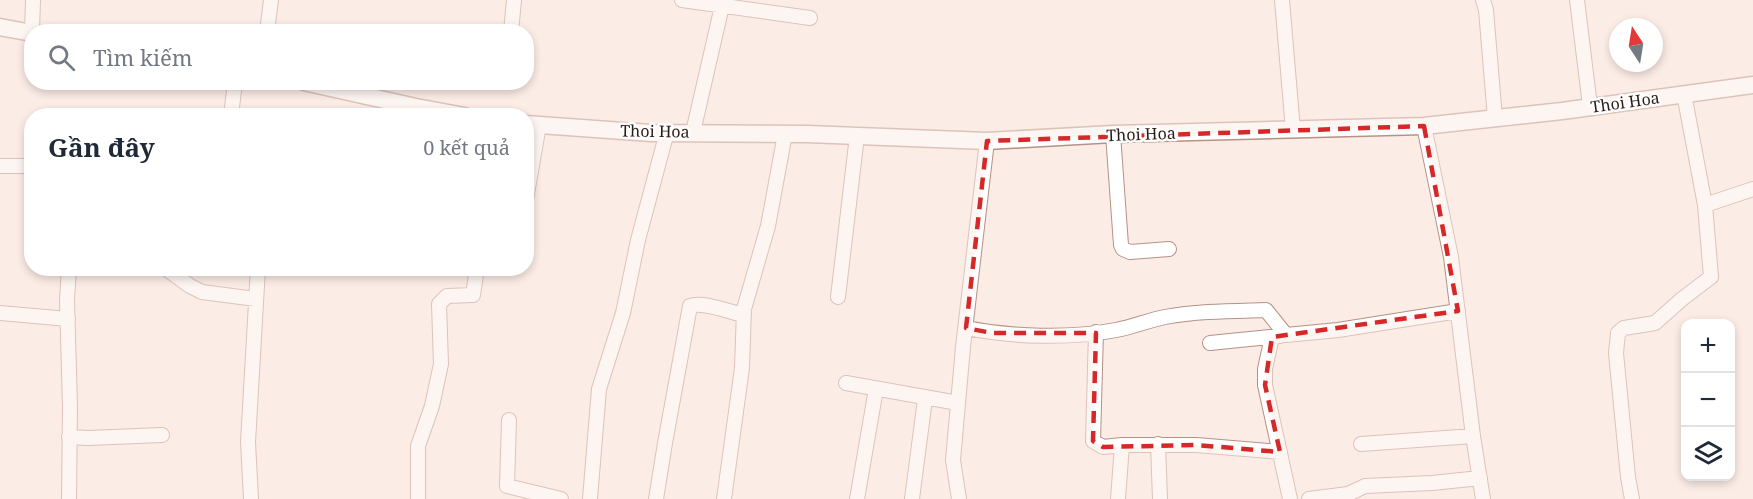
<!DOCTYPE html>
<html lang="vi">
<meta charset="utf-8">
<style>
:root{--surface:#fff;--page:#f2f2f3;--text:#1f2937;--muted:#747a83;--line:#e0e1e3}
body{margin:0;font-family:"Noto Serif",serif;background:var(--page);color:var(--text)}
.controls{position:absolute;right:18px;bottom:18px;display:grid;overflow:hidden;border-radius:12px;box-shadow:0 3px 9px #0003}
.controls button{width:54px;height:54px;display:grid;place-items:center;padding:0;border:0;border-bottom:2px solid var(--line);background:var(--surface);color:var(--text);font:30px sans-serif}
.compass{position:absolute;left:1609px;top:18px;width:54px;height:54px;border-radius:50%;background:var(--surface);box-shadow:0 3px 9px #0003;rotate:348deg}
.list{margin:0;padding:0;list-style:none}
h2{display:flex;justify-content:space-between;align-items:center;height:78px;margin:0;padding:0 24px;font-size:26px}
h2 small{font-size:20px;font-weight:400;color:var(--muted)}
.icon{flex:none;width:33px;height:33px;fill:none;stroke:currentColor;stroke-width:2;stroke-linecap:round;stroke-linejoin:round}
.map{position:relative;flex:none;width:1753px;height:499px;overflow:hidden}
.search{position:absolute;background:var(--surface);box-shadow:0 3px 9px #0003;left:24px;top:24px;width:510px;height:66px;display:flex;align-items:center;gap:15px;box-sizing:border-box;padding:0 21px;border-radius:24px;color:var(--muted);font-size:22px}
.panel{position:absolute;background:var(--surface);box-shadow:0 3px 9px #0003;left:24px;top:108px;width:510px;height:168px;border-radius:24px}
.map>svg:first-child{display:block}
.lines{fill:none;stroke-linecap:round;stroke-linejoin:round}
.minor-casing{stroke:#b69184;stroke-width:16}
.tertiary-casing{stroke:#b69184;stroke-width:19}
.minor{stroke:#fff;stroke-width:14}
.tertiary{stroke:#fff;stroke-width:16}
.marked{fill:none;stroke:#d62828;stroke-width:4.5;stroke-dasharray:12 8;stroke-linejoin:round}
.labels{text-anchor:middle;stroke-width:5;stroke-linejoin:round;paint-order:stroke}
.street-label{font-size:16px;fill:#2a1c17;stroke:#fdfdfd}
</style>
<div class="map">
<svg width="1753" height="499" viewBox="0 0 1753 499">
<rect width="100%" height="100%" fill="#fcece6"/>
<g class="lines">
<defs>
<path id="minor" d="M682,0l128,18
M1282,0l11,130
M1483,0l3,10 9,108
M1577,0l13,106
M32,32l1,-32
M267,32l4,-32
M511,32l3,-32
M1684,94l21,111
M231,116l4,-34
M1424,126l27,131 22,179 10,63
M693,132l29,-126
M1113,134l8,111 2,4 7,3 39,-3
M0,166h32
M526,200l13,-75
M168,270l22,16 12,6 54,7
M838,297l19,-161
M0,313l68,6
M966,328c46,9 103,11 150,2 17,-3 33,-10 49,-13 33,-6 68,-6 101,-7l20,25 52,-5 120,-19
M1096,332l-3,109 10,6 19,-2h74l84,7
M1272,337l-7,32v16l25,114
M1210,343l70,-7
M846,383l112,20
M509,420l-2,66 54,13
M69,437l19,1 74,-3
M1158,444l2,55
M1361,444l112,-8
M69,499l1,-92 -3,-107 2,-32
M251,499l-3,-57 10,-174
M418,499v-53l14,-40 9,-42 -2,-60 8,-8 26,-1 4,-27
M590,499l9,-110 24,-76 15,-73 29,-108
M656,499l9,-56 25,-137c12,-5 40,6 53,9
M724,499l18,-131 2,-59 24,-83 17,-92
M857,499l19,-110
M912,499l13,-100
M959,499l-6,-39 10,-113 24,-206
M1118,499l4,-54
M1309,499l39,-5 17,-8 67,-3 48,-5
M1632,499l-4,-22 -12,-124 2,-20 6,-5 31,-5 27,-24 29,-22 -6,-72 48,-16"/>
<path id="tertiary" d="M0,27l32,6
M304,82l112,25 49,9
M526,124l125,9 156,1 180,7 126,-7 311,-8 138,-15 191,-26"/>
</defs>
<use href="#minor" class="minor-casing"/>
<use href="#tertiary" class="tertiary-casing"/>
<use href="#minor" class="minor"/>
<use href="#tertiary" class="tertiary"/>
</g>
<path d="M0 0H1753V499H0ZM1424,126l34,185 -186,26 -7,48 15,67 -84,-7 -93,2 -10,-6 3,-108h-104l-26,-5 21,-187z" fill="#fcece6" fill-opacity=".55" fill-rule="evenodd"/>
<path class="marked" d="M1424,126l34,185 -186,26 -7,48 15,67 -84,-7 -93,2 -10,-6 3,-108h-104l-26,-5 21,-187z"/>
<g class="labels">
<g class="street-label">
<text transform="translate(1625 102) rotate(-8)" y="6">Thoi Hoa</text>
<text transform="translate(655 131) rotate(1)" y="6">Thoi Hoa</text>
<text transform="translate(1141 134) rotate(-2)" y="6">Thoi Hoa</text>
</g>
</g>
</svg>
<div class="controls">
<button>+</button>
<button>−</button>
<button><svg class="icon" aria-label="layers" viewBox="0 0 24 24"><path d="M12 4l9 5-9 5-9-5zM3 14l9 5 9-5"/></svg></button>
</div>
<svg class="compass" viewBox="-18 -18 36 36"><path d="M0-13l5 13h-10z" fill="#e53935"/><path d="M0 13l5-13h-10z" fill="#747a83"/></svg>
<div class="search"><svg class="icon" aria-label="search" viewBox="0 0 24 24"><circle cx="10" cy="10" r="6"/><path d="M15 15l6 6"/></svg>Tìm kiếm</div>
<section class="panel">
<h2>Gần đây<small>0 kết quả</small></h2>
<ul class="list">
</ul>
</section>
</div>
